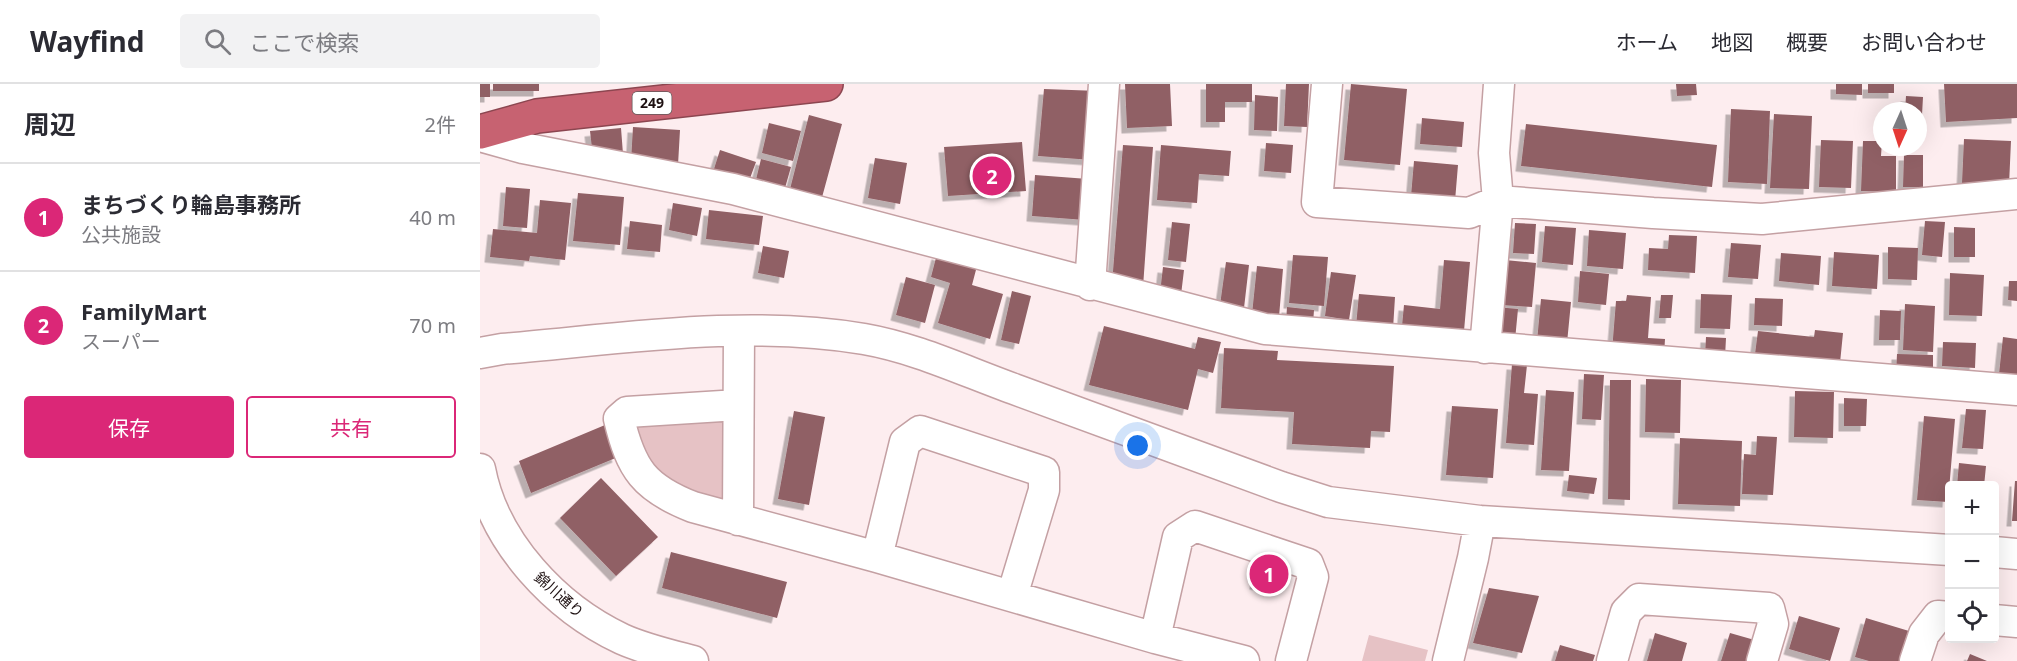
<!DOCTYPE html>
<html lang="ja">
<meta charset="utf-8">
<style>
:root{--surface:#fff;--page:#f2f2f3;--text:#2b2b33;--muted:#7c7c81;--line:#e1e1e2;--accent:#db2777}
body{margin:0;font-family:"Noto Sans","Noto Sans JP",sans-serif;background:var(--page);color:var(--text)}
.controls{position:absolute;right:18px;bottom:18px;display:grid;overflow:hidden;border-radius:6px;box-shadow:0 6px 24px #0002}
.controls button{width:54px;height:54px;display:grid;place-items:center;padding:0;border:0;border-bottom:2px solid var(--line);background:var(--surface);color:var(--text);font:30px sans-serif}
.compass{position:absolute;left:1393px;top:18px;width:54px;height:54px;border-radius:50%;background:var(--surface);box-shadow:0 6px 24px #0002;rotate:183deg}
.you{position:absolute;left:658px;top:362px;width:21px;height:21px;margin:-15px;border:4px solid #fff;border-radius:50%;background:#1a73e8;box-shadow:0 0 0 9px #1a73e833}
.badge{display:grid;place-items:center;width:39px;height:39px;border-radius:50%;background:var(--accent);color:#fff;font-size:20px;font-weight:700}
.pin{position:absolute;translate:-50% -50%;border:3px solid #fff;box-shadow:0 2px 6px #0006}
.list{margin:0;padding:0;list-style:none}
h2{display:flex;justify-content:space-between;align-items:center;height:78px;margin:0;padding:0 24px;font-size:26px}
h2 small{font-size:20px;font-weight:400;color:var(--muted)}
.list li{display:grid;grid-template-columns:39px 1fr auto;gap:18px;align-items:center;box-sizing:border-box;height:108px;padding:0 24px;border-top:2px solid var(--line)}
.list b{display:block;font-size:22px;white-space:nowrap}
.list p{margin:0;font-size:20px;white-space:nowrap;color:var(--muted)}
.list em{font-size:20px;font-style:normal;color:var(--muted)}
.actions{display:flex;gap:12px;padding:18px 24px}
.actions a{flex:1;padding:14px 0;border:2px solid var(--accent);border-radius:6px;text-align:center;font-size:21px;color:var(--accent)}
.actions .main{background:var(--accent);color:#fff}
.icon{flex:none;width:33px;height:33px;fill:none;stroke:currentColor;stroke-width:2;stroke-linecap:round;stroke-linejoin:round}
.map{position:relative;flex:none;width:1537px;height:577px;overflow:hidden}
header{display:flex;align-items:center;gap:36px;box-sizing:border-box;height:84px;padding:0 30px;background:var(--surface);border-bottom:2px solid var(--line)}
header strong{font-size:28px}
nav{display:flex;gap:33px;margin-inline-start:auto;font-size:21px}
.search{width:420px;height:54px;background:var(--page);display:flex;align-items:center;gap:15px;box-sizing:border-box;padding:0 21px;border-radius:6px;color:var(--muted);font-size:22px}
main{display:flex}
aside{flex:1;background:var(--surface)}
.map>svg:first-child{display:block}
.green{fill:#e6c2c5}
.building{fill:#906065;filter:url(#shadow)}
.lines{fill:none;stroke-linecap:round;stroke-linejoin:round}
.minor-casing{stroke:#c4a0a3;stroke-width:33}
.highway-casing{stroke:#8c4650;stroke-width:36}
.minor{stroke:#fff;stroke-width:30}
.highway{stroke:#c76271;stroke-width:33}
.labels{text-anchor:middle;stroke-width:4.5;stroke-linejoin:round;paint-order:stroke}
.shield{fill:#fff;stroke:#625859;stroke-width:1.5}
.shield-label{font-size:14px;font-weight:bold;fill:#1e1112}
.street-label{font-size:15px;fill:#1e1112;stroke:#fff}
</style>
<header>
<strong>Wayfind</strong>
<div class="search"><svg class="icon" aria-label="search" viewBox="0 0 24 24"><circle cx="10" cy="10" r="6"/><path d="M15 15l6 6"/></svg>ここで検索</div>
<nav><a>ホーム</a><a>地図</a><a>概要</a><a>お問い合わせ</a></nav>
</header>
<main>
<aside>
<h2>周辺<small>2件</small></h2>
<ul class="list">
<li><span class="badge">1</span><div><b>まちづくり輪島事務所</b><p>公共施設</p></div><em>40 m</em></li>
<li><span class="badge">2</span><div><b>FamilyMart</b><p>スーパー</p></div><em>70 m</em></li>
</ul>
<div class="actions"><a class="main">保存</a><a>共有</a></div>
</aside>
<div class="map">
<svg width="1537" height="577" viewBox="0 0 1537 577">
<defs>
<filter id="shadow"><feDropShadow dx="-5.5" dy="5.5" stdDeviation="0" flood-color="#0004"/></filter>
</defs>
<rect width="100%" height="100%" fill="#fdedef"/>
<path class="green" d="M246,328l1,85 -12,9 -26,-7 -48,-41 -9,-38z
M889,551l59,15 -3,11h-63z"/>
<path class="building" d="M0,0h10v13h-10z
M13,0h46v7h-46z
M645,0h45l2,42 -45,2z
M726,0h46v18h-27v20h-19z
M806,0h23l-2,43 -23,-1z
M871,0l56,5 -7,76 -56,-5z
M1196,0h20l1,11 -20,1z
M1356,0h26v11l-26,-1z
M1388,0h26v9h-26z
M1464,0h73v34l-71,4z
M564,5l55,2 -7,69 -54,-4z
M775,11l23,2 -1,34 -23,-1z
M1426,12l17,1 -2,36h-3v-22h-13z
M1251,25l39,2 -3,73 -39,-2z
M1294,30l38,2 -3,73 -39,-1z
M329,31l33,9 -21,77 -32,-8z
M942,34l42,4 -2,25 -42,-3z
M289,39l32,8 -8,30 -31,-8z
M1046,40l191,21 -5,42 -191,-21z
M153,43l47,3 -2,35 -47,-4z
M141,44l2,26 -30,3 -3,-26z
M1484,55l47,2 -2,44 -47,-2z
M1341,56l32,1 -2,47 -32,-1z
M1383,57h19l-1,15h15v36l-35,-1z
M542,58l4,49 -78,5 -4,-49z
M786,59l27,2 -2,28 -27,-2z
M643,61l30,2 -10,140 -31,-3z
M681,61l70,6 -2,25 -30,-2 -2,29 -40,-3z
M240,66l36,12 -7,19 -35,-12z
M1424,71h19v32h-20z
M395,74l32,5 -7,41 -32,-6z
M281,75l30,8 -8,28 -29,-7z
M934,77l44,4 -3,36 -44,-5z
M555,91l53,4 -3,41 -53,-4z
M26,103l24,2 -3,39 -24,-2z
M98,109l46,4 -4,48 -47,-4z
M60,116l31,3 -6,57 -35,-4 -1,5 -39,-4 3,-28 44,4z
M193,119l29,5 -5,28 -28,-6z
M229,126l54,6 -4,29 -53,-6z
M150,137l32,4 -2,27 -33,-3z
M1445,137l20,1 -3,35 -20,-2z
M692,138l18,2 -4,38 -18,-2z
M1035,139l21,1 -2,30 -21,-1z
M1065,142l31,2 -3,37 -31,-3z
M1474,143l21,1v29h-21z
M1109,146l37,3 -3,36 -36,-3z
M1189,151l28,1 -2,37 -47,-3 1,-22 19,1z
M1251,159l30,2 -3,34 -30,-2z
M283,162l26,5 -5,27 -26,-5z
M1408,163l30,1 -1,32 -29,-1z
M1354,168l45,3 -2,34 -45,-3z
M1301,169l40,3 -2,29 -40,-4z
M457,170l40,12 -5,19 31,9 -13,45 -52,-16 12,-40 -19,-6z
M813,171l35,2 -4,49 -35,-3z
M964,176l26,2 -6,69 -62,-5 2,-21 36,4z
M1025,176l31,3 -4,44 -31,-2z
M746,178l23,3 -5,43 -24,-3z
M777,182l26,3 -4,48 -27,-3z
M683,183l21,3 -3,25 -21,-2z
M1100,187l29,3 -3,31 -28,-3z
M851,188l25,3 -7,45 -24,-4z
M1470,189l34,2 -2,41 -33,-1z
M426,193l29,8 -10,38 -29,-8z
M1529,197h8v20l-9,-1z
M532,207l19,5 -12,48 -18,-4z
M879,210l36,3 -2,32 -37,-3z
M1221,210l31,1 -2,34 -30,-1z
M1147,211l24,2 -3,41 17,1 -1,16 -52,-4 4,-50h10z
M1181,211h12l-2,23h-12z
M1275,214l28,1 -1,27 -28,-1z
M1061,215l30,3 -4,41 -30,-2z
M1425,220l30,2 -2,46 -30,-2z
M807,223l27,3 -1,14 -27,-2z
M1016,223l22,2 -3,31 -22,-2z
M1400,226l21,1 -1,29h-21z
M624,242l91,23 3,-12 23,5 -8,31 -15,-4 -10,41 -99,-25z
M1335,246l28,3 -3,30 -85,-9 3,-23 56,6z
M1226,253l20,1 -1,19 -20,-1z
M1523,253l14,2v37l-18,-2z
M1463,258l33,1 -1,25 -33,-2z
M744,264l54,3 -1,9 117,6 -4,66 -19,-1 -1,17 -78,-4 2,-32 -73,-4z
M1417,270l36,1v20l-37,-1z
M1032,280l15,1 -3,28 14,1 -4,51 -28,-2z
M1104,290l20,1 -3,45 -19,-1z
M1166,295l35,1 -1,53 -35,-1z
M1130,296h21l-1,120 -22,-1z
M1066,306l28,2 -5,79 -28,-1z
M1315,307l39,1 -1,46 -39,-1z
M1364,314l23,1 -1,27h-22z
M972,322l46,3 -5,69 -47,-3z
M1486,325l20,1 -3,39 -21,-1z
M314,327l31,6 -16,88 -31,-6z
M1444,332l31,3 -7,83 -31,-2z
M125,341l13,32 -87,36 -12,-32z
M1277,352l20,1 -4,58 -31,-1 2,-40 12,1z
M1200,354l62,3 -2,65 -62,-2z
M1479,379l27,3 -2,20h-27z
M1089,391l28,3 -3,16 -27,-3z
M121,394l57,59 -42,39 -56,-58z
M1535,397h2v40h-5z
M191,468l116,30 -10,36 -115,-30z
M779,480l23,5 -4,19 -23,-4z
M1009,504l50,8 -17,57 -49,-10z
M1319,532l41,12 -10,33 -41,-12z
M1386,534l43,13 -9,30h-31l-14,-4z
M1175,549l32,10 -5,18h-35z
M1250,549l28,8 -6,20h-31z
M1080,561l35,10 -2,6h-38z
M1490,570l17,7h-20z"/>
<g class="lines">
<defs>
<path id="minor" d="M847,0l-10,118 152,11 29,-12 155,12 109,6 255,-25
M0,52l43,12 210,41 532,140 752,61
M610,201l14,-201
M1005,264l13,-147 -4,-48 5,-69
M0,269l22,-4c118,-10 244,-30 362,-10 52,9 100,32 150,50 89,33 178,65 267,98l47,15 152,19 470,29
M258,321l-111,7 -8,7c12,50 25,69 74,88l184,50 278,81 89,23
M0,385c14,74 76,139 142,170 22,10 48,16 71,22
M258,436l1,-189
M1514,468l23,2
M397,473l28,-115 15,-11 124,41v18l-32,106
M1514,536l23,2
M675,554l23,-101 17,-11 113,38 5,13 -22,84
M968,577l25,-103 7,-37
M1132,577l14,-49 13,-13 130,9 4,16 -11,37
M1435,577l9,-27 14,-18 12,1"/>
<path id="highway" d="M0,48l57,-16 289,-32"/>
</defs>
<use href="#minor" class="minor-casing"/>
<use href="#highway" class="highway-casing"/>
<use href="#minor" class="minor"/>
<use href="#highway" class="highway"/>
</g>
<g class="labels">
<rect class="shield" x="152.5" y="8" width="39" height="22" rx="4.5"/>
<g class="shield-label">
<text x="172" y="24">249</text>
</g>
<g class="street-label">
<text transform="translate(79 511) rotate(42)" y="5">錦川通り</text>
</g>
</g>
</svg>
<div class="controls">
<button>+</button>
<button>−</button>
<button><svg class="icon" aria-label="locate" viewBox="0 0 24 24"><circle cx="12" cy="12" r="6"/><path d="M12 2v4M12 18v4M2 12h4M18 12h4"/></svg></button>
</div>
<svg class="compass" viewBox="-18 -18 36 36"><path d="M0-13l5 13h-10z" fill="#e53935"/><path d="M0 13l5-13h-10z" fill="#7c7c81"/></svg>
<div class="you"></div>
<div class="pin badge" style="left:789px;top:490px">1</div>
<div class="pin badge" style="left:512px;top:92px">2</div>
</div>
</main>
